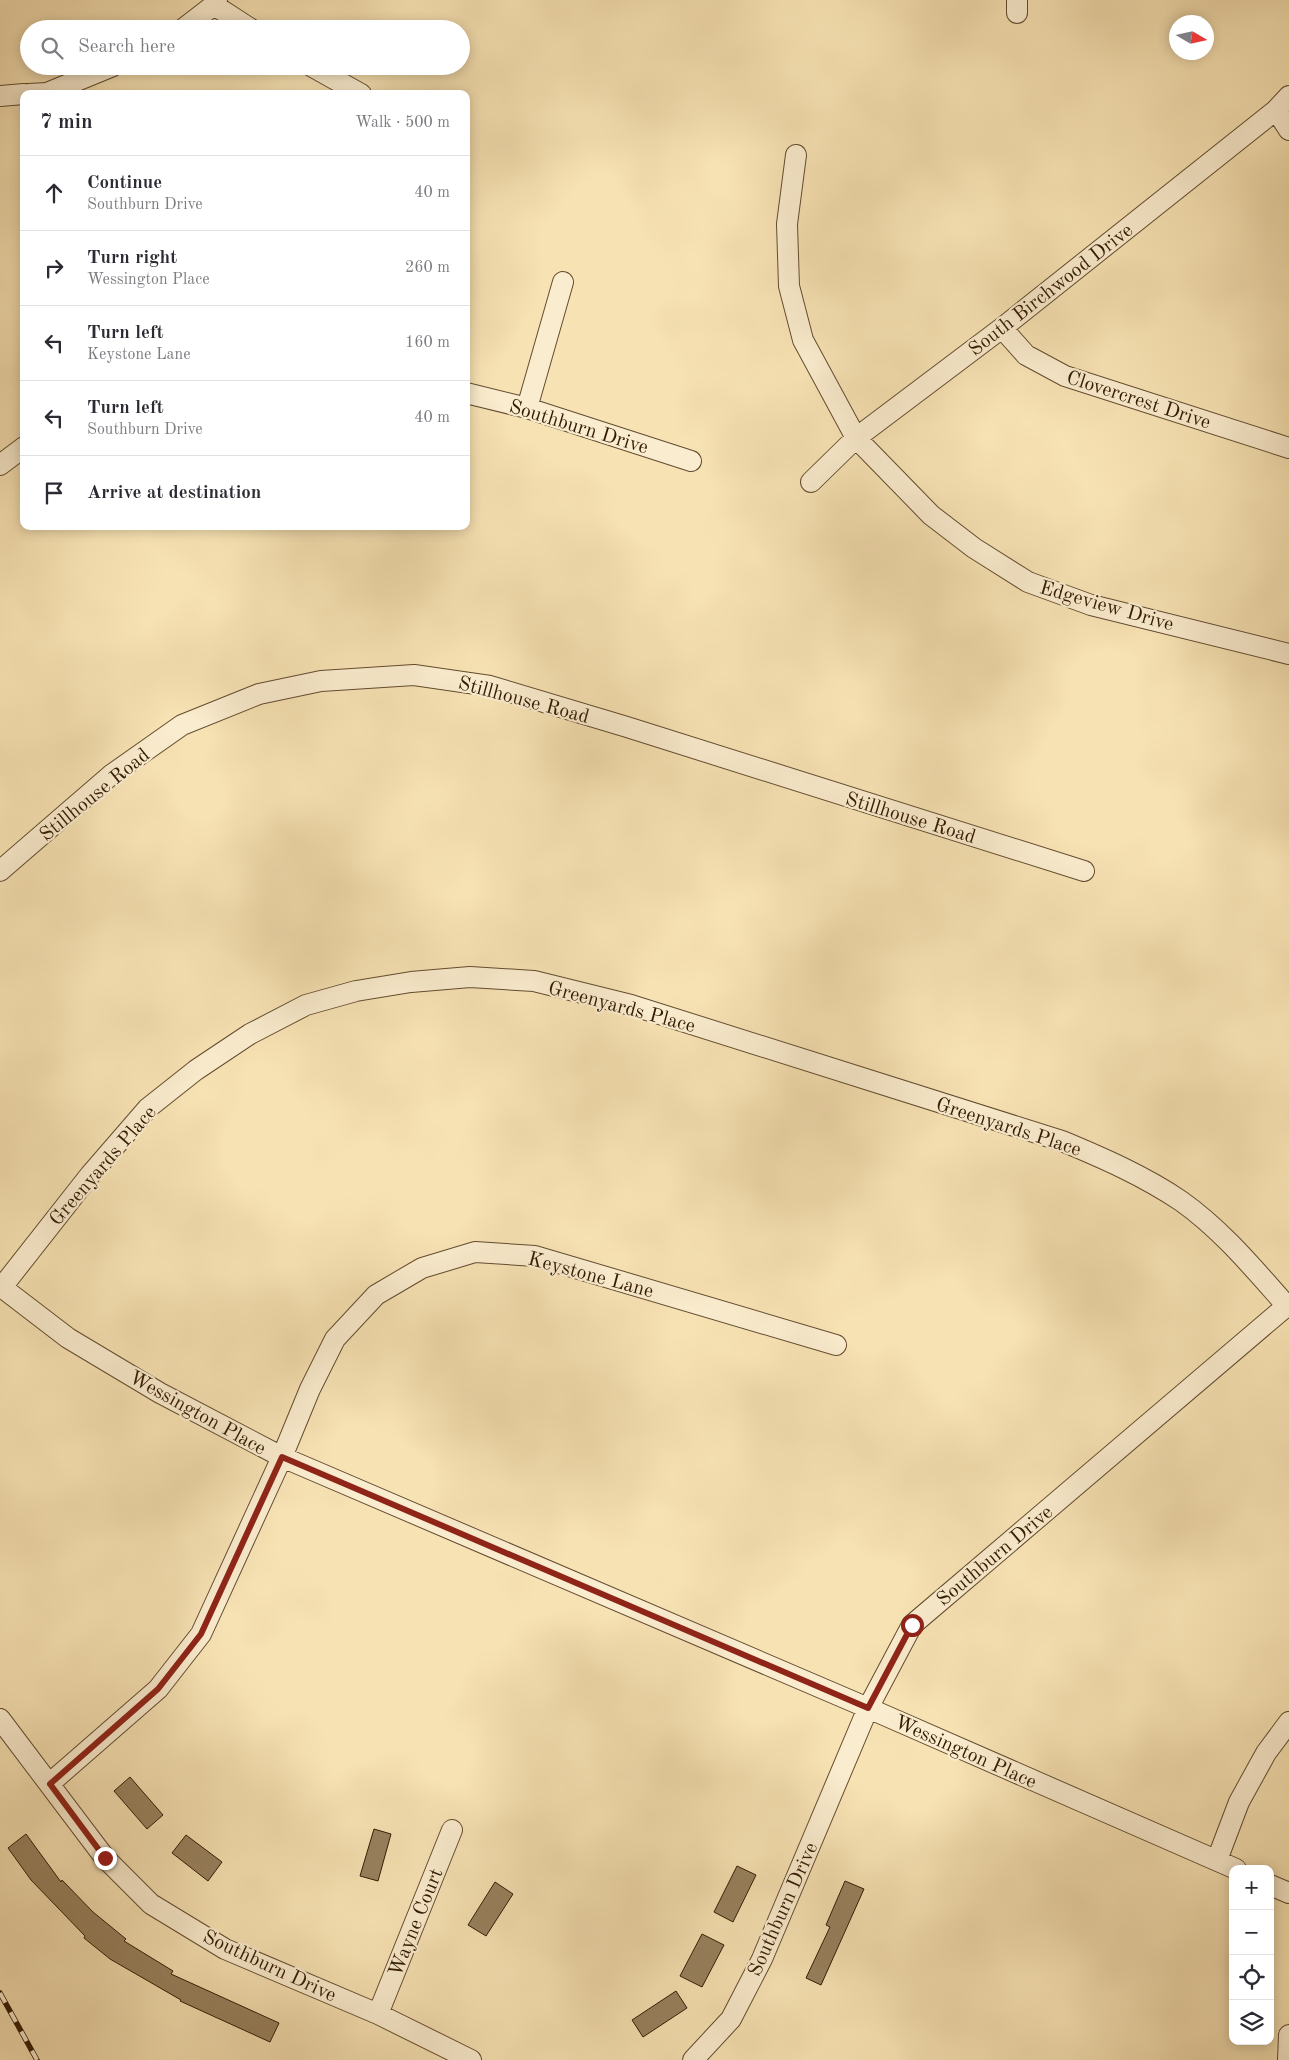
<!DOCTYPE html>
<meta charset="utf-8">
<style>
:root{--surface:#fff;--page:#f2f2f3;--text:#2b2b33;--muted:#7c7c81;--line:#e1e1e2}
body{margin:0;font-family:"Old Standard TT",serif;background:var(--page);color:var(--text)}
.controls{position:absolute;right:15px;bottom:15px;display:grid;overflow:hidden;border-radius:10px;box-shadow:0 2px 12px #0003}
.controls button{width:45px;height:45px;display:grid;place-items:center;padding:0;border:0;border-bottom:1px solid var(--line);background:var(--surface);color:var(--text);font:25px sans-serif}
.compass{position:absolute;left:1169px;top:15px;width:45px;height:45px;border-radius:50%;background:var(--surface);box-shadow:0 2px 12px #0003;rotate:99deg}
.stop{position:absolute;width:15px;height:15px;margin:-11px;border:4px solid #8f2418;border-radius:50%;background:#fff}
.stop.end{background:#8f2418;border-color:#fff;box-shadow:0 1px 5px #0008}
.list{margin:0;padding:0;list-style:none}
h2{display:flex;justify-content:space-between;align-items:center;height:65px;margin:0;padding:0 20px;font-size:21px}
h2 small{font-size:16px;font-weight:400;color:var(--muted)}
.list li{display:grid;grid-template-columns:32px 1fr auto;gap:15px;align-items:center;box-sizing:border-box;height:75px;padding:0 20px;border-top:1px solid var(--line)}
.list b{display:block;font-size:19px;white-space:nowrap}
.list p{margin:0;font-size:16px;white-space:nowrap;color:var(--muted)}
.list em{font-size:16px;font-style:normal;color:var(--muted)}
.icon{flex:none;width:28px;height:28px;fill:none;stroke:currentColor;stroke-width:2;stroke-linecap:round;stroke-linejoin:round}
.map{position:relative;flex:none;width:1289px;height:2060px;overflow:hidden}
.search{position:absolute;background:var(--surface);box-shadow:0 2px 12px #0003;left:20px;top:20px;width:450px;height:55px;display:flex;align-items:center;gap:12px;box-sizing:border-box;padding:0 18px;border-radius:28px;color:var(--muted);font-size:19px}
.panel{position:absolute;background:var(--surface);box-shadow:0 2px 12px #0003;left:20px;top:90px;width:450px;height:440px;border-radius:10px}
.map>svg:first-child{display:block}
.building{fill:#98825f;stroke:#321a03}
.lines{fill:none;stroke-linecap:round;stroke-linejoin:round}
.minor-casing{stroke:#634c2f;stroke-width:22}
.minor{stroke:#faecce;stroke-width:20}
.rail-casing{stroke:#321a03;stroke-width:5.5}
.rail{stroke:#faecce;stroke-width:4;stroke-dasharray:11;stroke-linecap:butt}
.route{stroke:#8f2418;stroke-width:6}
.labels{text-anchor:middle;stroke-width:4.5;stroke-linejoin:round;paint-order:stroke}
.street-label{font-size:20px;fill:#321a03;stroke:#faecce}
</style>
<div class="map">
<svg width="1289" height="2060" viewBox="0 0 1289 2060">
<rect width="100%" height="100%" fill="#f7e2b3"/>
<filter id="stains"><feTurbulence type="fractalNoise" baseFrequency=".004" numOctaves="4"/><feColorMatrix values="0 0 0 0 .2 0 0 0 0 .09 0 0 0 0 .02 0 0 0 .5 -.17"/></filter>
<radialGradient id="worn" r=".72"><stop offset=".6" stop-color="#630" stop-opacity="0"/><stop offset="1" stop-color="#630" stop-opacity=".3"/></radialGradient>
<path class="building" d="M130,1777l33,38 -16,14 -33,-38z
M374,1829l17,5 -13,47 -18,-5z
M26,1834l35,48 1,-2 31,32 33,27 -2,2 49,30 -2,3 108,49 -9,19 -90,-41 1,-1 -71,-41 -26,-21 1,-2 -54,-56 -23,-32z
M186,1835l36,27 -14,19 -36,-28z
M737,1866l19,9 -23,47 -19,-10z
M845,1881l19,8 -43,96 -15,-7 24,-51 -4,-2z
M495,1882l18,12 -27,42 -18,-11z
M702,1934l22,11 -22,42 -22,-11z
M676,1991l11,17 -44,29 -11,-17z"/>
<g class="lines">
<defs>
<path id="minor" d="M1017,0v13
M214,5l37,24
M183,29l31,-24 3,-5
M311,66l50,28
M29,94l18,-1 66,-27
M0,96l24,-2
M1276,110l13,20
M796,155l-9,69 2,62 14,54 53,98 75,77 43,33 54,34 63,23 198,49
M1002,328l24,27 39,21 224,72
M466,393l61,15 164,53
M527,408l36,-126
M0,465l24,-18
M811,482l45,-44 146,-110 274,-218 13,-14
M0,871l111,-96 71,-50 77,-31 62,-13 93,-6 76,11 137,41 457,144
M0,1286l68,52 92,55 122,64 586,251 368,161
M2,1287l88,-112 58,-67 48,-38 54,-36 56,-29 50,-14 55,-9 59,-5 64,4 97,24 431,136c41,17 82,35 119,60 41,29 73,68 106,105
M0,1719l105,139 46,46 74,45 153,65 93,46
M49,1784l109,-95 43,-55 81,-177 28,-68 25,-50 41,-44 46,-27 53,-16 60,4 301,89
M1217,1860l22,-58 27,-49 23,-31
M1270,1885l19,8
M378,2014l74,-184
M693,2060l38,-41 31,-60 106,-251 44,-83 377,-321
M1288,2060l1,-25"/>
</defs>
<use href="#minor" class="minor-casing"/>
<use href="#minor" class="minor"/>
<defs>
<path id="rail" d="M0,1993l37,67"/>
</defs>
<use href="#rail" class="rail-casing"/>
<use href="#rail" class="rail"/>
</g>
<g class="lines">
<path class="route" d="M105,1858l-55,-74 108,-95 43,-55 81,-177 586,251 44,-83"/>
</g>
<g class="labels">
<g class="street-label">
<text transform="translate(1050 289) rotate(-38)" y="7">South Birchwood Drive</text>
<text transform="translate(1139 399) rotate(18)" y="7">Clovercrest Drive</text>
<text transform="translate(579 426) rotate(17)" y="7">Southburn Drive</text>
<text transform="translate(1107 605) rotate(16)" y="7">Edgeview Drive</text>
<text transform="translate(524 699) rotate(15)" y="7">Stillhouse Road</text>
<text transform="translate(94 794) rotate(-39)" y="7">Stillhouse Road</text>
<text transform="translate(911 817) rotate(17)" y="7">Stillhouse Road</text>
<text transform="translate(622 1006) rotate(15)" y="7">Greenyards Place</text>
<text transform="translate(1009 1126) rotate(18)" y="7">Greenyards Place</text>
<text transform="translate(102 1165) rotate(-49)" y="7">Greenyards Place</text>
<text transform="translate(591 1274) rotate(15)" y="7">Keystone Lane</text>
<text transform="translate(198 1412) rotate(29)" y="7">Wessington Place</text>
<text transform="translate(994 1555) rotate(-40)" y="7">Southburn Drive</text>
<text transform="translate(966 1751) rotate(24)" y="7">Wessington Place</text>
<text transform="translate(782 1909) rotate(-66)" y="7">Southburn Drive</text>
<text transform="translate(415 1922) rotate(-68)" y="7">Wayne Court</text>
<text transform="translate(270 1965) rotate(25)" y="7">Southburn Drive</text>
</g>
</g>
<rect width="100%" height="100%" filter="url(#stains)"/>
<rect width="100%" height="100%" fill="url(#worn)"/>
</svg>
<div class="controls">
<button>+</button>
<button>−</button>
<button><svg class="icon" aria-label="locate" viewBox="0 0 24 24"><circle cx="12" cy="12" r="6"/><path d="M12 2v4M12 18v4M2 12h4M18 12h4"/></svg></button>
<button><svg class="icon" aria-label="layers" viewBox="0 0 24 24"><path d="M12 4l9 5-9 5-9-5zM3 14l9 5 9-5"/></svg></button>
</div>
<svg class="compass" viewBox="-18 -18 36 36"><path d="M0-13l5 13h-10z" fill="#e53935"/><path d="M0 13l5-13h-10z" fill="#7c7c81"/></svg>
<div class="stop" style="left:912px;top:1625px"></div>
<div class="stop end" style="left:105px;top:1858px"></div>
<div class="search"><svg class="icon" aria-label="search" viewBox="0 0 24 24"><circle cx="10" cy="10" r="6"/><path d="M15 15l6 6"/></svg>Search here</div>
<section class="panel">
<h2>7 min<small>Walk · 500 m</small></h2>
<ul class="list">
<li><svg class="icon" aria-label="ahead" viewBox="0 0 24 24"><path d="M12 20V5M6 11l6-6 6 6"/></svg><div><b>Continue</b><p>Southburn Drive</p></div><em>40 m</em></li>
<li><svg class="icon" aria-label="right" viewBox="0 0 24 24"><path d="M7 20v-9h11M14 6l5 5-5 5"/></svg><div><b>Turn right</b><p>Wessington Place</p></div><em>260 m</em></li>
<li><svg class="icon" aria-label="left" viewBox="0 0 24 24"><path d="M17 20v-9H6M10 6l-5 5 5 5"/></svg><div><b>Turn left</b><p>Keystone Lane</p></div><em>160 m</em></li>
<li><svg class="icon" aria-label="left" viewBox="0 0 24 24"><path d="M17 20v-9H6M10 6l-5 5 5 5"/></svg><div><b>Turn left</b><p>Southburn Drive</p></div><em>40 m</em></li>
<li><svg class="icon" aria-label="arrive" viewBox="0 0 24 24"><path d="M6 21V4h12l-3 4 3 4H6"/></svg><div><b>Arrive at destination</b></div></li>
</ul>
</section>
</div>
